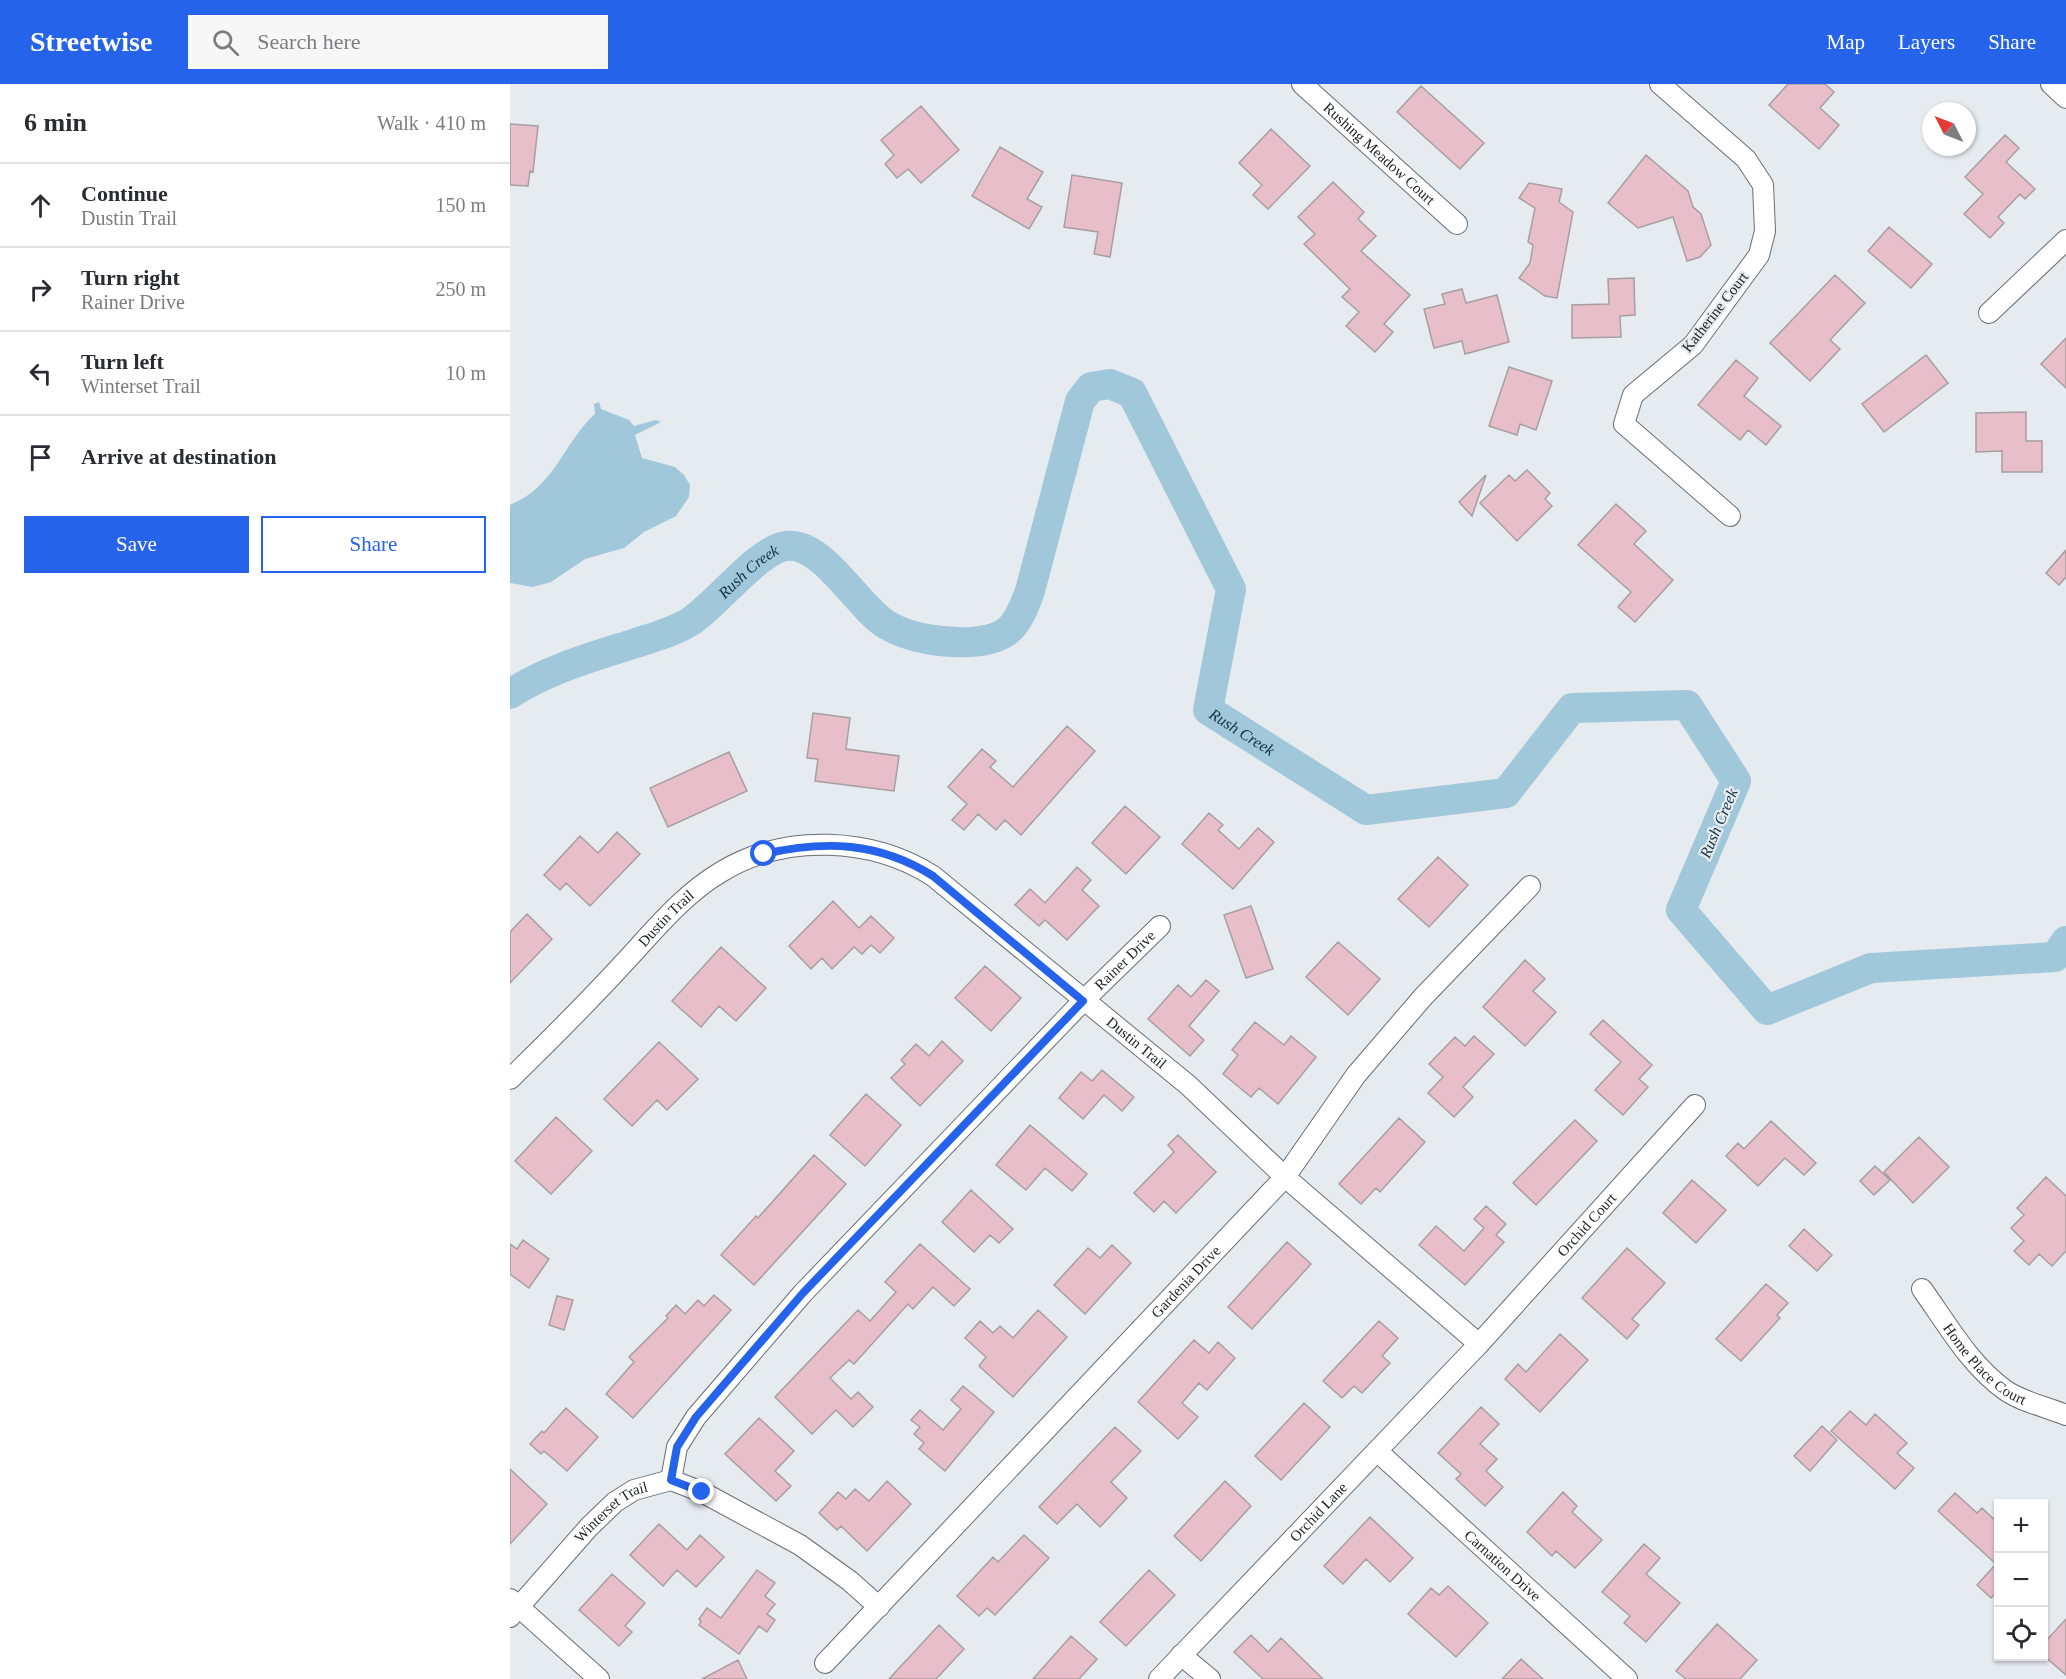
<!DOCTYPE html>
<meta charset="utf-8">
<style>
:root{--surface:#fff;--page:#f7f7f7;--text:#2b2b33;--muted:#7c7c81;--line:#e1e1e2;--accent:#2563eb}
body{margin:0;font-family:"Times New Roman",serif;background:var(--page);color:var(--text)}
.controls{position:absolute;right:18px;bottom:18px;display:grid;overflow:hidden;border-radius:0px;box-shadow:0 2px 4px #0004}
.controls button{width:54px;height:54px;display:grid;place-items:center;padding:0;border:0;border-bottom:2px solid var(--line);background:var(--surface);color:var(--text);font:30px sans-serif}
.compass{position:absolute;left:1412px;top:18px;width:54px;height:54px;border-radius:50%;background:var(--surface);box-shadow:0 2px 4px #0004;rotate:312deg}
.stop{position:absolute;width:18px;height:18px;margin:-14px;border:4px solid #2563eb;border-radius:50%;background:#fff}
.stop.end{background:#2563eb;border-color:#fff;box-shadow:0 2px 6px #0008}
.list{margin:0;padding:0;list-style:none}
h2{display:flex;justify-content:space-between;align-items:center;height:78px;margin:0;padding:0 24px;font-size:26px}
h2 small{font-size:20px;font-weight:400;color:var(--muted)}
.list li{display:grid;grid-template-columns:39px 1fr auto;gap:18px;align-items:center;box-sizing:border-box;height:84px;padding:0 24px;border-top:2px solid var(--line)}
.list b{display:block;font-size:22px;white-space:nowrap}
.list p{margin:0;font-size:20px;white-space:nowrap;color:var(--muted)}
.list em{font-size:20px;font-style:normal;color:var(--muted)}
.actions{display:flex;gap:12px;padding:18px 24px}
.actions a{flex:1;padding:14px 0;border:2px solid var(--accent);border-radius:0px;text-align:center;font-size:21px;color:var(--accent)}
.actions .main{background:var(--accent);color:#fff}
.icon{flex:none;width:33px;height:33px;fill:none;stroke:currentColor;stroke-width:2;stroke-linecap:round;stroke-linejoin:round}
.map{position:relative;flex:none;width:1556px;height:1595px;overflow:hidden}
header{display:flex;align-items:center;gap:36px;box-sizing:border-box;height:84px;padding:0 30px;background:var(--accent);color:#fff}
header strong{font-size:28px}
nav{display:flex;gap:33px;margin-inline-start:auto;font-size:21px}
.search{width:420px;height:54px;background:var(--page);display:flex;align-items:center;gap:15px;box-sizing:border-box;padding:0 21px;border-radius:0px;color:var(--muted);font-size:22px}
main{display:flex}
aside{flex:1;background:var(--surface)}
.map>svg:first-child{display:block}
.water{fill:#a0c7da}
.lines{fill:none;stroke-linecap:round;stroke-linejoin:round}
.river{stroke:#a0c7da;stroke-width:30}
.building{fill:#e7beca;stroke:#a79fa1;stroke-width:1.5}
.minor-casing{stroke:#6a6e73;stroke-width:22}
.minor{stroke:#fff;stroke-width:20}
.route{stroke:#2563eb;stroke-width:8}
.labels{text-anchor:middle;stroke-width:4.5;stroke-linejoin:round;paint-order:stroke}
.street-label{font-size:15px;fill:#1e2021;stroke:#e6ebf0}
.water-label{font-size:16px;font-style:italic;fill:#103241;stroke:#e6ebf0}
</style>
<header>
<strong>Streetwise</strong>
<div class="search"><svg class="icon" aria-label="search" viewBox="0 0 24 24"><circle cx="10" cy="10" r="6"/><path d="M15 15l6 6"/></svg>Search here</div>
<nav><a>Map</a><a>Layers</a><a>Share</a></nav>
</header>
<main>
<aside>
<h2>6 min<small>Walk · 410 m</small></h2>
<ul class="list">
<li><svg class="icon" aria-label="ahead" viewBox="0 0 24 24"><path d="M12 20V5M6 11l6-6 6 6"/></svg><div><b>Continue</b><p>Dustin Trail</p></div><em>150 m</em></li>
<li><svg class="icon" aria-label="right" viewBox="0 0 24 24"><path d="M7 20v-9h11M14 6l5 5-5 5"/></svg><div><b>Turn right</b><p>Rainer Drive</p></div><em>250 m</em></li>
<li><svg class="icon" aria-label="left" viewBox="0 0 24 24"><path d="M17 20v-9H6M10 6l-5 5 5 5"/></svg><div><b>Turn left</b><p>Winterset Trail</p></div><em>10 m</em></li>
<li><svg class="icon" aria-label="arrive" viewBox="0 0 24 24"><path d="M6 21V4h12l-3 4 3 4H6"/></svg><div><b>Arrive at destination</b></div></li>
</ul>
<div class="actions"><a class="main">Save</a><a>Share</a></div>
</aside>
<div class="map">
<svg width="1556" height="1595" viewBox="0 0 1556 1595">
<rect width="100%" height="100%" fill="#e6ebf0"/>
<path class="water" d="M89,318l2,7 28,11 5,6 22,-6 5,2 -26,13 7,23 33,9 9,8 6,10 -1,12 -13,19 -32,16 -20,16 -39,11 -34,23 -18,5 -23,-4v-78c45,-18 53,-62 85,-91l-1,-10z"/>
<g class="lines">
<path class="river" id="s1" d="M0,610c38,-25 82,-37 126,-51 18,-6 38,-11 55,-22 25,-16 68,-72 95,-75 38,-4 70,60 101,79 23,14 57,18 84,17 39,-3 46,-16 59,-51l50,-190 11,-14 19,-3 22,9 99,196 -23,121 158,100 140,-17 66,-85 115,-3 49,76 -55,129 86,100 104,-42 184,-11 11,-16"/>
</g>
<path class="building" d="M1278,0h37l9,8 -14,16 19,17 -20,24 -50,-44z
M911,2l63,57 -24,26 -63,-57z
M411,22l38,44 -38,33 -13,-14 -11,9 -12,-14 9,-9 -13,-15z
M0,40l28,2 -5,46 -3,-1 -2,15 -18,-1z
M761,45l39,37 -42,43 -15,-14 9,-10 -23,-22z
M1495,51l14,13 -13,14 29,27 -10,10 -5,-5 -22,23 6,6 -14,15 -26,-24 19,-20 -18,-17z
M490,63l43,25 -16,27 15,8 -13,22 -57,-33z
M1136,71l42,36 5,16 8,7 10,31 -11,12 -13,4 -14,-44 -35,11 -30,-25z
M562,91l50,8 -12,74 -16,-3 4,-22 -34,-5z
M823,98l31,30 -6,7 18,17 -15,15 49,44 -26,29 9,8 -18,20 -29,-26 13,-14 -17,-15 8,-8 -46,-45 11,-10 -17,-17z
M1019,99l33,6 -3,13 14,10 -16,86 -12,-2 -26,-18 11,-15 3,-18 -5,-3 7,-34 -16,-10z
M1379,143l43,37 -21,24 -43,-37z
M1325,191l30,28 -35,37 10,9 -30,32 -40,-38z
M1124,194l1,37 -15,1 1,21 -49,1v-33l37,-1 -1,-25z
M952,205l4,14 31,-8 12,47 -44,12 -3,-13 -28,7 -10,-39 21,-5 -3,-10z
M1556,254v50l-25,-24z
M1416,271l22,28 -64,49 -22,-28z
M1226,276l22,18 -14,18 37,30 -15,19 -18,-15 -8,10 -42,-35z
M999,283l43,14 -16,49 -16,-6 -3,11 -28,-9z
M1516,328v29h16v31h-40v-21l-26,1v-39z
M1017,386l23,23 -5,6 7,7 -35,35 -37,-38 29,-28 6,6z
M976,391l-14,41 -13,-14z
M1106,420l30,27 -12,13 39,36 -38,42 -17,-15 13,-15 -53,-47z
M1556,466v27l-7,8 -13,-12z
M303,629l37,5 -4,31 53,7 -5,35 -79,-10 3,-22 -11,-1z
M557,642l28,25 -74,84 -16,-15 -9,10 -18,-16 -14,16 -12,-10 15,-16 -19,-17 34,-38 14,12 -6,6 23,20z
M219,668l18,39 -79,36 -18,-39z
M615,722l35,31 -34,37 -34,-31z
M699,729l14,12 -5,5 21,19 19,-21 16,14 -41,47 -51,-45z
M107,748l23,22 -50,52 -24,-23 -6,7 -16,-15 36,-39 18,17z
M928,773l30,28 -39,42 -31,-28z
M567,783l14,13 -9,10 17,16 -32,34 -22,-20 -6,6 -24,-21 15,-16 15,14z
M323,817l26,27 12,-12 23,22 -14,15 -9,-8 -9,9 -8,-7 -22,22 -10,-11 -11,11 -22,-23z
M741,822l22,63 -27,9 -22,-63z
M17,830l25,25 -42,44v-51z
M828,858l42,37 -32,36 -42,-38z
M211,863l45,41 -30,33 -17,-15 -18,21 -29,-26z
M1015,876l20,19 -12,12 23,21 -31,34 -42,-39z
M475,882l36,32 -30,33 -36,-33z
M696,896l13,11 -30,35 15,14 -14,16 -42,-37 30,-34 13,12z
M1093,936l49,45 -13,14 9,8 -25,28 -28,-25 26,-28 -31,-28z
M745,938l29,23 7,-9 25,21 -38,47 -19,-16 -8,9 -28,-23 15,-19 -6,-5z
M964,952l20,18 -31,33 10,10 -19,20 -26,-24 15,-16 -14,-13 26,-27 10,9z
M432,957l21,20 -43,45 -29,-28 14,-14 -4,-4 15,-16 13,12z
M149,958l39,37 -31,31 -10,-10 -25,26 -28,-27z
M592,986l32,27 -12,14 -18,-16 -21,24 -24,-21 22,-26 11,9z
M356,1010l35,31 -36,41 -35,-31z
M46,1033l36,34 -41,43 -36,-33z
M889,1034l26,24 -45,50 -4,-4 -15,16 -22,-20z
M1065,1036l22,21 -61,64 -23,-22z
M1261,1037l45,42 -12,12 -19,-17 -27,28 -32,-30 12,-13 6,6z
M520,1041l57,49 -15,17 -27,-23 -19,22 -30,-25z
M668,1051l38,37 -40,41 -12,-12 -10,11 -20,-19 40,-41 -6,-7z
M1409,1053l30,30 -36,36 -29,-31z
M304,1071l32,29 -92,101 -33,-30 35,-39 2,2z
M1365,1082l15,14 -16,15 -14,-14z
M1536,1093l20,19v55l-14,15 -13,-12 -10,11 -15,-14 10,-10 -13,-13 13,-13 -7,-7z
M1182,1096l34,30 -30,33 -33,-30z
M461,1106l42,39 -14,14 -9,-8 -16,17 -32,-30z
M976,1122l20,18 -10,11 8,7 -39,43 -46,-40 17,-19 28,25 20,-23 -10,-9z
M1294,1145l28,26 -15,16 -28,-25z
M13,1156l26,19 -20,29 -19,-14v-30l7,5z
M777,1158l24,22 -59,65 -24,-22z
M410,1160l50,45 -16,17 -21,-19 -20,22 -5,-5 -54,60 -5,-4 -19,18 21,21 7,-7 15,15 -20,20 -17,-17 -24,24 -37,-37 83,-87 12,11 26,-29 -11,-10z
M602,1161l19,18 -46,51 -31,-29 34,-37 12,10z
M1117,1164l38,35 -33,36 7,6 -12,14 -45,-41z
M1256,1200l22,19 -11,12 3,3 -39,43 -25,-22z
M204,1211l17,15 -98,108 -27,-24 28,-32 -5,-5 39,-39 -2,-2 10,-11 9,9 13,-14 6,6z
M47,1212l16,4 -9,30 -15,-5z
M528,1226l29,27 -54,60 -34,-31 7,-9 -21,-19 15,-17 13,12 7,-7 13,12z
M869,1237l19,17 -16,18 8,7 -28,30 -8,-7 -12,12 -19,-17z
M1050,1250l28,26 -48,52 -35,-33 13,-15 8,8z
M684,1256l15,13 9,-11 17,16 -28,32 -8,-7 -17,20 16,14 -20,22 -40,-37z
M453,1302l31,26 -49,59 -26,-22 5,-6 -10,-9 6,-7 -9,-7 9,-10 23,20 18,-21 -10,-9z
M794,1319l26,24 -49,53 -26,-24z
M971,1323l18,17 -19,20 17,15 -11,12 17,16 -18,19 -29,-27 5,-5 -23,-21z
M56,1324l32,29 -31,34 -23,-20 -3,3 -11,-10 12,-13 2,2z
M1340,1327l16,14 9,-11 32,29 -10,10 17,15 -19,21 -64,-58z
M249,1334l35,33 -19,20 16,15 -15,15 -51,-47z
M1312,1342l15,14 -27,31 -16,-15z
M605,1343l26,24 -30,31 16,16 -27,29 -23,-23 -20,20 -18,-17z
M0,1385l37,35 -37,40z
M377,1397l24,23 -44,47 -26,-25 -4,4 -18,-17 19,-21 8,7 9,-10 14,12z
M715,1397l26,25 -50,55 -27,-25z
M1053,1408l14,14 -5,6 30,28 -27,28 -19,-17 -4,5 -25,-24z
M1445,1409l22,20 5,-5 16,15v68l-7,7 -14,-13 19,-21 -58,-53z
M860,1433l43,41 -23,24 -24,-23 -23,25 -19,-18z
M149,1440l28,26 13,-15 24,22 -28,30 -19,-17 -14,16 -33,-31z
M514,1451l25,23 -54,57 -8,-7 -8,8 -22,-20 36,-39 5,5z
M1134,1460l16,14 -14,16 34,29 -34,39 -22,-19 6,-7 -28,-24z
M247,1486l18,13 -10,13 10,8 -8,10 8,6 -8,12 -8,-6 -20,28 -40,-29 2,-3 -2,-3 8,-11 14,10z
M639,1486l26,25 -49,51 -26,-24z
M102,1490l33,29 -20,23 7,6 -13,14 -40,-36z
M938,1502l40,37 -32,34 -48,-43 23,-26 8,7z
M1556,1535v56l-23,-20v-11z
M1207,1540l40,36 -17,19h-54l-10,-8z
M429,1541l25,24 -28,30h-47z
M741,1551l17,17 13,-14 42,41h-60l-29,-27z
M561,1552l26,23 -18,20h-46z
M1011,1575l22,20h-41z
M228,1576l9,19h-45z"/>
<g class="lines">
<defs>
<g id="minor">
<path id="s2" d="M792,0l155,140"/>
<path d="M1150,0l86,75 17,26 2,46 -6,24 -66,90 -60,50 -9,29 106,92"/>
<path d="M1541,0l15,14"/>
<path d="M1479,229l77,-73"/>
<path id="s3" d="M0,995c38,-37 76,-75 112,-114 30,-32 60,-70 99,-93 64,-39 151,-35 212,4l255,209 97,92 194,167"/>
<path id="s4" d="M1412,1205c25,35 47,75 83,101 17,12 42,17 61,25"/>
<path id="s5" d="M867,1367l250,228"/>
<path id="s6" d="M161,1396l6,-33 19,-30 107,-124 280,-292 77,-75"/>
<path d="M0,1515l89,80"/>
<path id="s7" d="M0,1533l79,-90 26,-25 19,-12 37,-10 31,12 98,53 50,36 29,26"/>
<path d="M671,1571l29,24"/>
<path id="s8" d="M315,1579l460,-486 71,-102 67,-78 107,-111"/>
<path id="s9" d="M649,1595l320,-335 216,-239"/>
</g>
</defs>
<use href="#minor" class="minor-casing"/>
<use href="#minor" class="minor"/>
</g>
<g class="lines">
<path class="route" d="M192,1408l-31,-12 6,-33 19,-30 107,-124 280,-292 -150,-125c-54,-34 -108,-36 -169,-22"/>
</g>
<g class="labels">
<g class="street-label">
<text dy="5" stroke="none"><textPath href="#s2" startOffset="104">Rushing Meadow Court</textPath></text>
<text transform="translate(1205 228) rotate(-52)" y="5">Katherine Court</text>
<text dy="5" stroke="none"><textPath href="#s3" startOffset="224">Dustin Trail</textPath></text>
<text dy="5" stroke="none"><textPath href="#s6" startOffset="696">Rainer Drive</textPath></text>
<text dy="5" stroke="none"><textPath href="#s3" startOffset="782">Dustin Trail</textPath></text>
<text dy="5" stroke="none"><textPath href="#s9" startOffset="624">Orchid Court</textPath></text>
<text dy="5" stroke="none"><textPath href="#s8" startOffset="525">Gardenia Drive</textPath></text>
<text dy="5" stroke="none"><textPath href="#s4" startOffset="99">Home Place Court</textPath></text>
<text dy="5" stroke="none"><textPath href="#s9" startOffset="231">Orchid Lane</textPath></text>
<text dy="5" stroke="none"><textPath href="#s7" startOffset="147">Winterset Trail</textPath></text>
<text dy="5" stroke="none"><textPath href="#s5" startOffset="170">Carnation Drive</textPath></text>
</g>
<g class="water-label">
<text dy="6" stroke="none"><textPath href="#s1" startOffset="272">Rush Creek</textPath></text>
<text dy="6" stroke="none"><textPath href="#s1" startOffset="1262">Rush Creek</textPath></text>
<text transform="translate(1208 739) rotate(-67)" y="6">Rush Creek</text>
</g>
</g>
</svg>
<div class="controls">
<button>+</button>
<button>−</button>
<button><svg class="icon" aria-label="locate" viewBox="0 0 24 24"><circle cx="12" cy="12" r="6"/><path d="M12 2v4M12 18v4M2 12h4M18 12h4"/></svg></button>
</div>
<svg class="compass" viewBox="-18 -18 36 36"><path d="M0-13l5 13h-10z" fill="#e53935"/><path d="M0 13l5-13h-10z" fill="#7c7c81"/></svg>
<div class="stop" style="left:254px;top:770px"></div>
<div class="stop end" style="left:192px;top:1408px"></div>
</div>
</main>
